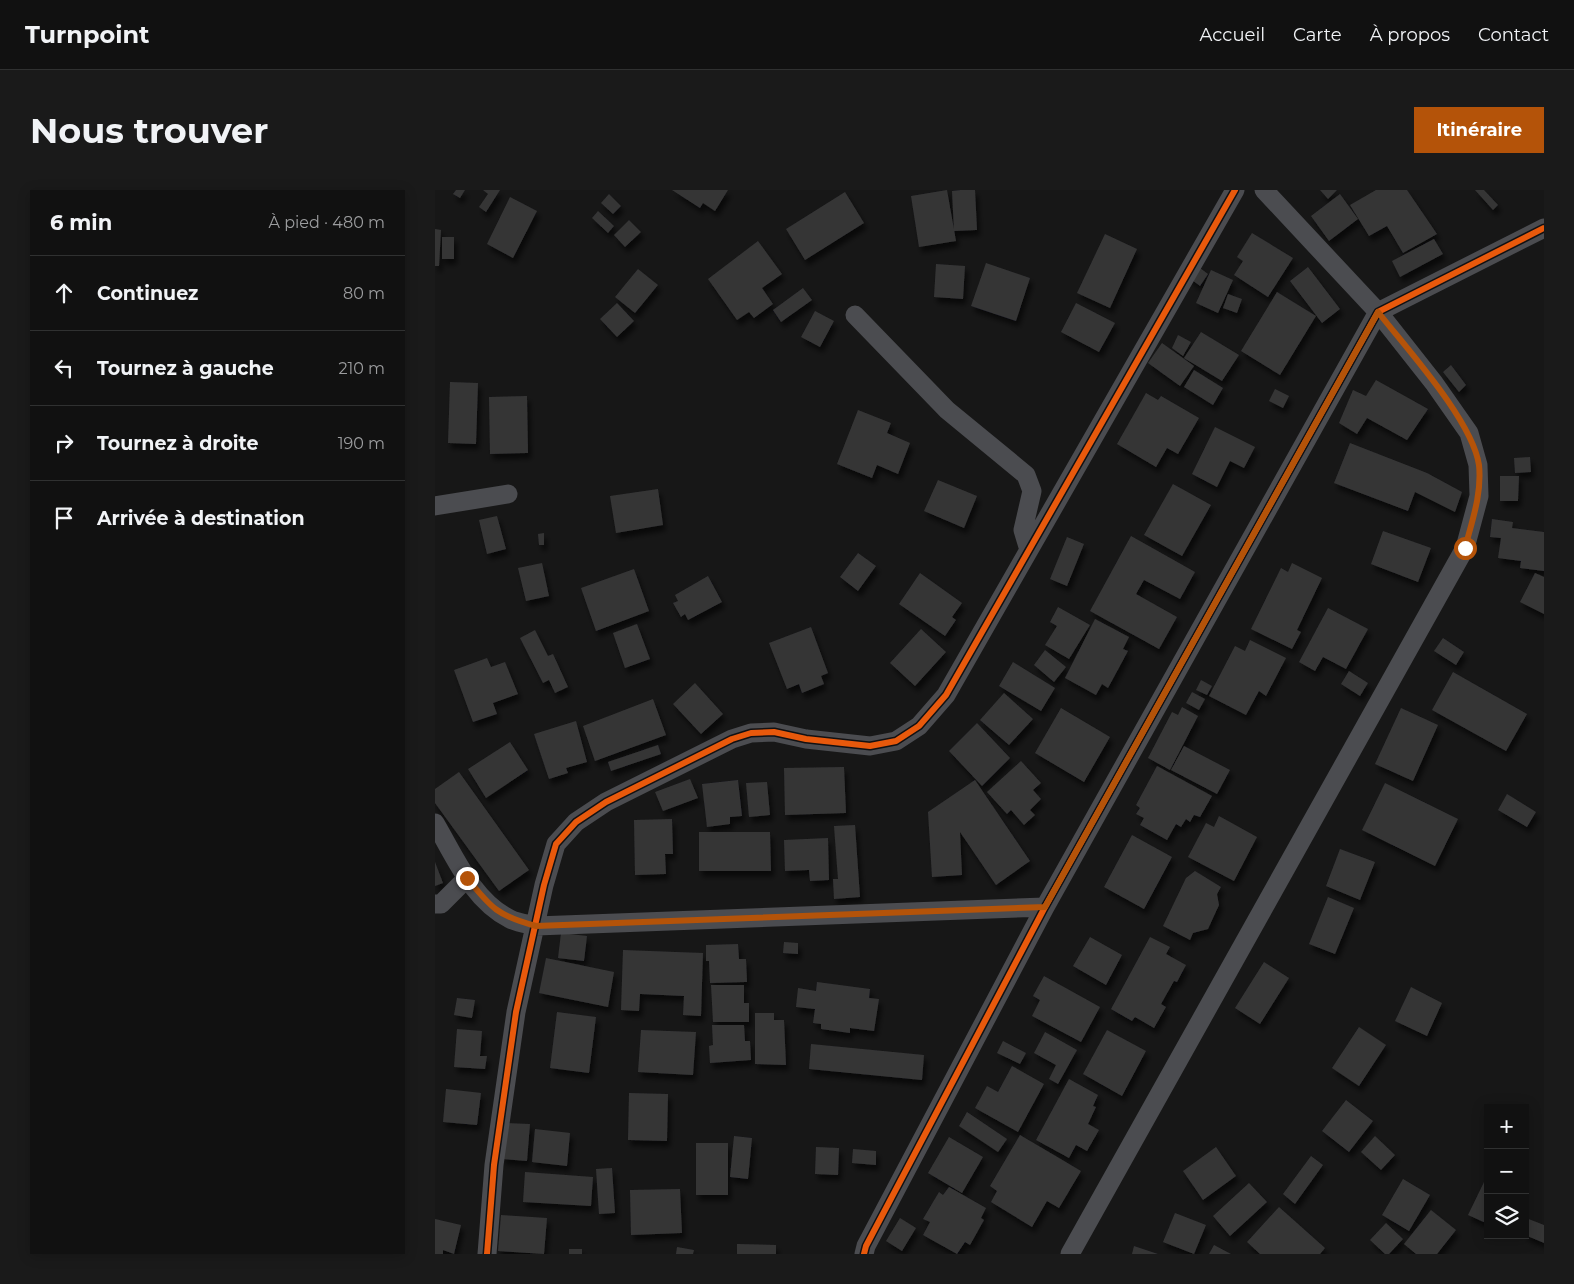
<!DOCTYPE html>
<html lang="fr">
<meta charset="utf-8">
<style>
:root{--surface:#111;--page:#1a1a1a;--text:#f1f3f6;--muted:#9c9d9f;--line:#303131;--accent:#b45309}
body{margin:0;font-family:Montserrat,sans-serif;background:var(--page);color:var(--text)}
.controls{position:absolute;right:15px;bottom:15px;display:grid;overflow:hidden;border-radius:0px;box-shadow:0 2px 12px #0003}
.controls button{width:45px;height:45px;display:grid;place-items:center;padding:0;border:0;border-bottom:1px solid var(--line);background:var(--surface);color:var(--text);font:25px sans-serif}
.stop{position:absolute;width:15px;height:15px;margin:-11px;border:4px solid #b45309;border-radius:50%;background:#fff}
.stop.end{background:#b45309;border-color:#fff;box-shadow:0 1px 5px #0008}
.list{margin:0;padding:0;list-style:none}
h2{display:flex;justify-content:space-between;align-items:center;height:65px;margin:0;padding:0 20px;font-size:21px}
h2 small{font-size:16px;font-weight:400;color:var(--muted)}
.list li{display:grid;grid-template-columns:32px 1fr auto;gap:15px;align-items:center;box-sizing:border-box;height:75px;padding:0 20px;border-top:1px solid var(--line)}
.list b{display:block;font-size:19px;white-space:nowrap}
.list em{font-size:16px;font-style:normal;color:var(--muted)}
.icon{flex:none;width:28px;height:28px;fill:none;stroke:currentColor;stroke-width:2;stroke-linecap:round;stroke-linejoin:round}
.map{position:relative;flex:none;width:1109px;height:1064px;overflow:hidden;border-radius:0px}
header{display:flex;align-items:center;gap:30px;box-sizing:border-box;height:70px;padding:0 25px;background:var(--surface);border-bottom:1px solid var(--line)}
header strong{font-size:24px}
nav{display:flex;gap:28px;margin-inline-start:auto;font-size:18px}
.intro{display:flex;align-items:center;justify-content:space-between;box-sizing:border-box;height:120px;padding:0 30px}
h1{margin:0;font-size:35px}
.button{padding:12px 22px;border-radius:0px;background:var(--accent);color:#fff;font-size:18px;font-weight:700}
main{display:flex;gap:30px;padding:0 30px}
aside{flex:1;background:var(--surface);border-radius:0px;box-shadow:0 2px 12px #0003}
.map>svg:first-child{display:block}
.building{fill:#353536;filter:url(#shadow)}
.lines{fill:none;stroke-linecap:round;stroke-linejoin:round}
.minor{stroke:#4b4c50;stroke-width:19}
.cycleway-casing{stroke:#111113;stroke-width:9}
.cycleway{stroke:#e8590c;stroke-width:6}
.route{stroke:#b45309;stroke-width:6}
</style>
<header>
<strong>Turnpoint</strong>
<nav><a>Accueil</a><a>Carte</a><a>À propos</a><a>Contact</a></nav>
</header>
<div class="intro"><h1>Nous trouver</h1><a class="button">Itinéraire</a></div>
<main>
<aside>
<h2>6 min<small>À pied · 480 m</small></h2>
<ul class="list">
<li><svg class="icon" aria-label="ahead" viewBox="0 0 24 24"><path d="M12 20V5M6 11l6-6 6 6"/></svg><div><b>Continuez</b></div><em>80 m</em></li>
<li><svg class="icon" aria-label="left" viewBox="0 0 24 24"><path d="M17 20v-9H6M10 6l-5 5 5 5"/></svg><div><b>Tournez à gauche</b></div><em>210 m</em></li>
<li><svg class="icon" aria-label="right" viewBox="0 0 24 24"><path d="M7 20v-9h11M14 6l5 5-5 5"/></svg><div><b>Tournez à droite</b></div><em>190 m</em></li>
<li><svg class="icon" aria-label="arrive" viewBox="0 0 24 24"><path d="M6 21V4h12l-3 4 3 4H6"/></svg><div><b>Arrivée à destination</b></div></li>
</ul>
</aside>
<div class="map">
<svg width="1109" height="1064" viewBox="0 0 1109 1064">
<defs>
<filter id="shadow"><feDropShadow dx="3" dy="5.5" stdDeviation="2.5" flood-color="#0009"/></filter>
</defs>
<rect width="100%" height="100%" fill="#171717"/>
<path class="building" d="M21,0h9l-5,8 -7,-4z
M48,0h17l-14,22 -7,-5 9,-13z
M237,0h56l-13,21 -12,-8 -3,5z
M512,0l9,51 -37,6 -8,-51z
M526,0h14l2,40 -23,1 -2,-40z
M885,0h17l-9,9z
M941,0h31l30,44 -34,19 -16,-27 -18,10 -19,-31z
M1040,0h9l14,15 -5,5z
M410,2l19,31 -59,37 -19,-31z
M174,4l12,12 -8,8 -12,-11z
M905,4l18,25 -29,22 -18,-25z
M75,7l27,14 -24,47 -26,-14z
M163,21l16,15 -6,7 -16,-15z
M194,30l12,12 -16,15 -11,-12z
M0,39l6,1 -2,36h-4z
M817,43l41,25 -25,39 -34,-22 9,-14 -6,-4z
M670,44l32,15 -27,59 -33,-15z
M7,47h12v22h-12z
M999,49l9,15 -43,23 -8,-16z
M323,51l24,33 -20,14 11,16 -19,14 -5,-6 -12,8 -29,-41z
M551,73l44,15 -14,43 -45,-15z
M501,74l29,2 -2,33 -29,-2z
M761,75l12,9 -8,12 -12,-9z
M873,77l32,42 -18,14 -32,-42z
M203,79l20,16 -23,28 -20,-16z
M776,80l22,10 -15,33 -22,-10z
M368,98l9,12 -31,22 -8,-12z
M842,102l39,24 -36,59 -39,-24z
M793,104l14,5 -5,14 -14,-5z
M182,113l17,18 -17,16 -17,-18z
M641,113l39,20 -16,29 -38,-20z
M380,121l19,10 -14,26 -19,-10z
M766,142l38,23 -17,26 -38,-23z
M743,145l13,7 -8,14 -11,-8z
M727,153l32,23 -14,20 -32,-23z
M1016,175l15,20 -7,7 -16,-20z
M759,180l29,18 -10,17 -29,-18z
M941,190l52,29 -21,31 -40,-22 -10,16 -18,-11 14,-33 13,6z
M15,192l28,1 -2,61 -28,-1z
M840,199l14,7 -6,12 -14,-7z
M711,203l12,7 3,-4 38,22 -21,36 -11,-6 -11,19 -39,-23z
M92,206l1,57 -38,1 -1,-57z
M423,220l33,13 -4,10 23,10 -12,31 -21,-9 -5,13 -35,-14z
M780,237l40,20 -11,21 -14,-7 -13,26 -25,-13z
M915,253l77,30 35,19 -7,20 -40,-20 -7,19 -74,-28z
M1095,267l1,15 -16,1 -1,-15z
M1065,286h19l-1,25h-18z
M503,290l39,16 -13,32 -40,-17z
M738,294l38,21 -29,51 -38,-21z
M223,299l5,36 -47,8 -6,-37z
M62,326l9,33 -19,5 -8,-34z
M1057,329l21,3 -1,6 32,4v39l-24,-3 1,-7 -23,-3 3,-20 -11,-1z
M948,341l48,17 -13,34 -47,-18z
M109,343v12h-5l-1,-11z
M696,346l64,36 -15,27 -36,-19 -8,14 41,23 -18,32 -69,-38z
M632,347l17,7 -17,42 -17,-7z
M423,363l18,13 -18,25 -18,-14z
M107,373l7,33 -23,5 -8,-33z
M857,373l30,15 -25,52 4,2 -9,17 -41,-20 30,-61 7,4z
M199,379l15,42 -53,20 -15,-43z
M485,383l42,30 -10,14 4,3 -11,16 -46,-32z
M1100,383l9,4v37l-24,-12z
M273,386l14,26 -34,18 -3,-6 -4,3 -8,-14 5,-2 -3,-6z
M623,417l32,18 -21,34 -24,-14 12,-19 -7,-4z
M893,418l40,21 -22,40 -23,-12 -8,14 -16,-9z
M660,429l34,18 -6,12 5,2 -20,37 -6,-4 -6,11 -31,-17z
M202,434l13,35 -25,9 -12,-35z
M376,437l17,46 -7,3 3,8 -22,9 -3,-9 -12,5 -18,-46z
M486,439l25,23 -31,34 -25,-23z
M100,440l13,26 5,-2 15,33 -13,6 -6,-13 -6,3 -23,-45z
M1008,448l21,14 -8,13 -22,-14z
M815,450l36,18 -20,38 -7,-5 -13,24 -37,-19 26,-50 10,5z
M610,460l21,17 -12,15 -20,-17z
M52,468l4,9 14,-5 13,32 -25,9 4,11 -24,8 -19,-52z
M578,472l42,26 -14,23 -42,-25z
M914,481l19,12 -8,13 -19,-12z
M1018,482l74,42 -21,37 -74,-41z
M766,490l11,6 -5,9 -11,-5z
M260,493l28,31 -22,20 -28,-30z
M757,502l13,7 -6,11 -13,-7z
M569,503l29,26 -24,26 -29,-25z
M218,509l13,36 -71,26 -12,-35z
M747,517l16,9 -28,54 -22,-12 24,-46 6,3z
M626,518l49,29 -26,45 -49,-29z
M966,518l37,17 -25,56 -38,-17z
M141,531l11,41 -21,6 2,5 -19,6 -15,-45z
M542,533l33,35 -28,28 -33,-35z
M75,552l18,28 -42,28 -18,-29z
M223,555l3,9 -50,17 -3,-9z
M749,556l46,24 -13,24 -46,-24z
M586,571l20,22 -8,7 8,9 -11,11 5,5 -11,10 -13,-15 -4,4 -20,-22z
M722,576l55,30 -12,21 -6,-2 -4,7 -4,-3 -5,8 -5,-3 -9,16 -27,-15 4,-7 -8,-4 4,-6 -4,-3z
M409,577l2,46 -61,2 -1,-47z
M24,582l70,98 -30,21 -64,-88v-14z
M255,589l8,19 -35,13 -8,-19z
M303,590l4,36 -12,1v7l-23,3 -5,-43z
M540,590l55,81 -34,24 -36,-53 2,43 -30,2 -4,-65z
M332,592l3,33 -21,2 -3,-34z
M950,593l73,36 -23,47 -73,-36z
M1072,604l29,18 -9,15 -29,-17z
M784,626l38,21 -23,44 -46,-24 18,-34 8,4z
M237,629l1,35h-8l1,20 -31,1 -1,-55z
M420,635l5,72 -26,2 -1,-20h5l-4,-53z
M264,642h71l1,39h-72z
M697,645l40,22 -28,52 -40,-22z
M393,648l1,42 -19,1 -1,-11 -24,1 -1,-31z
M905,659l35,13 -15,38 -34,-14z
M0,672l8,21 -8,3z
M760,681l26,16 -4,7 2,11 -11,24 -15,4 -3,7 -27,-14 23,-48z
M893,707l26,11 -19,46 -26,-10z
M126,743l26,3 -3,25 -26,-3z
M655,747l32,18 -16,30 -33,-19z
M715,747l20,10 -4,7 20,11 -9,17 -3,-1 -13,23 5,3 -12,21 -19,-11 -3,4 -21,-12z
M349,752l14,1v11l-15,-1z
M303,754l1,15h7l1,23 -37,1 -1,-22h-3v-16z
M188,760l80,3 -2,63 -18,-1 1,-19 -44,-2 -1,17 -18,-1z
M111,768l68,14 -6,35 -69,-14z
M829,772l25,16 -29,46 -25,-16z
M609,786l56,31 -19,35 -49,-26 8,-16 -7,-4z
M382,792l53,7 -1,9 10,1 -5,32 -24,-3v5l-29,-4v-5l-8,-1 2,-14 -19,-2 2,-19 18,3z
M276,795h33v18h5v19h-36z
M976,797l31,16 -15,33 -32,-15z
M22,808l18,2 -3,18 -18,-3z
M122,822l39,5 -7,56 -39,-5z
M320,823h19v7h10l2,45 -31,-1z
M277,835h32l1,16h5l1,19 -41,3 -1,-17 4,-1z
M924,837l27,18 -27,41 -27,-18z
M22,839l25,2 -2,25h7l-2,13 -31,-2z
M206,840l55,2 -3,43 -55,-3z
M672,840l39,21 -24,45 -39,-22z
M610,842l32,18 -19,34 -9,-5 7,-14 -22,-12z
M568,851l23,12 -6,11 -23,-11z
M376,854l113,11 -2,25 -113,-11z
M577,876l32,18 -26,48 -43,-24 12,-22 11,6z
M634,889l29,16 -5,11 3,1 -8,17 11,6 -12,21 -11,-6 -7,13 -33,-18z
M11,899l35,4 -4,32 -34,-3z
M194,903l39,1 -1,47 -39,-1z
M911,910l27,21 -24,31 -27,-21z
M532,922l40,27 -9,13 -39,-26z
M70,933l25,1 -3,37 -25,-2z
M100,939l35,4 -3,33 -35,-4z
M585,945l61,36 -22,37 -12,-7 -15,26 -41,-25 6,-11 -7,-5z
M299,946l18,2 -4,41 -18,-2z
M940,946l20,19 -14,15 -20,-18z
M514,947l34,20 -21,36 -34,-20z
M261,953h32v52h-32z
M381,957l23,1 -1,27 -23,-1z
M781,957l20,29 -33,24 -20,-29z
M418,959l23,2v14l-24,-2z
M876,966l12,9 -28,39 -12,-10z
M177,978l3,45 -16,1 -3,-45z
M90,982l68,5 -2,29 -68,-4z
M968,989l27,16 -21,36 -27,-16z
M1050,990l3,2v42l-20,-9z
M814,993l18,19 -37,34 -17,-20z
M514,997l37,21 -5,10 3,2 -14,25 -5,-3 -8,12 -34,-19 7,-13 -7,-3 16,-27 4,3z
M245,999l2,44 -51,2 -1,-45z
M844,1017l46,41 -5,6h-60l-13,-12z
M996,1020l25,20 -19,24h-21l-12,-10z
M740,1023l31,12 -12,29 -31,-12z
M66,1025l46,3 -3,36 -46,-3z
M465,1028l16,10 -14,23 -16,-10z
M1091,1028l18,7v18l-19,-8z
M0,1029l26,6 -7,29 -11,-4v4h-8z
M951,1033l17,16 -14,15h-4l-15,-14z
M302,1054l39,1v9h-39z
M779,1055l17,9h-22z
M699,1056l24,8h-26z
M242,1057l17,3 -1,4h-17z
M134,1059h13v5h-13z"/>
<g class="lines">
<path class="minor" d="M420,125l92,95 79,65 6,16 -9,39 6,20
M0,316l73,-12
M0,633c20,34 38,78 75,96 8,4 18,5 26,7l509,-19
M0,714h6l26,-26
M52,1064l7,-89 22,-153 28,-127 12,-41 20,-22 30,-20 126,-63 19,-6 23,-1 32,7 64,7 26,-5 23,-15 27,-31 289,-505
M429,1064l2,-8 179,-339 333,-595 166,-84
M635,1064l395,-706 14,-52 -1,-31 -9,-32 -35,-50 -56,-71 -114,-122"/>
<defs>
<path id="cycleway" d="M52,1064l7,-89 22,-153 28,-127 12,-41 20,-22 30,-20 126,-63 19,-6 23,-1 32,7 64,7 26,-5 23,-15 27,-31 289,-505
M429,1064l2,-8 179,-339 333,-595 166,-84"/>
</defs>
<use href="#cycleway" class="cycleway-casing"/>
<use href="#cycleway" class="cycleway"/>
</g>
<g class="lines">
<path class="route" d="M32,688c24,30 31,38 69,48l509,-19 333,-595c29,37 94,108 101,153 3,29 -7,56 -14,83"/>
</g>
</svg>
<div class="controls">
<button>+</button>
<button>−</button>
<button><svg class="icon" aria-label="layers" viewBox="0 0 24 24"><path d="M12 4l9 5-9 5-9-5zM3 14l9 5 9-5"/></svg></button>
</div>
<div class="stop" style="left:1030px;top:358px"></div>
<div class="stop end" style="left:32px;top:688px"></div>
</div>
</main>
